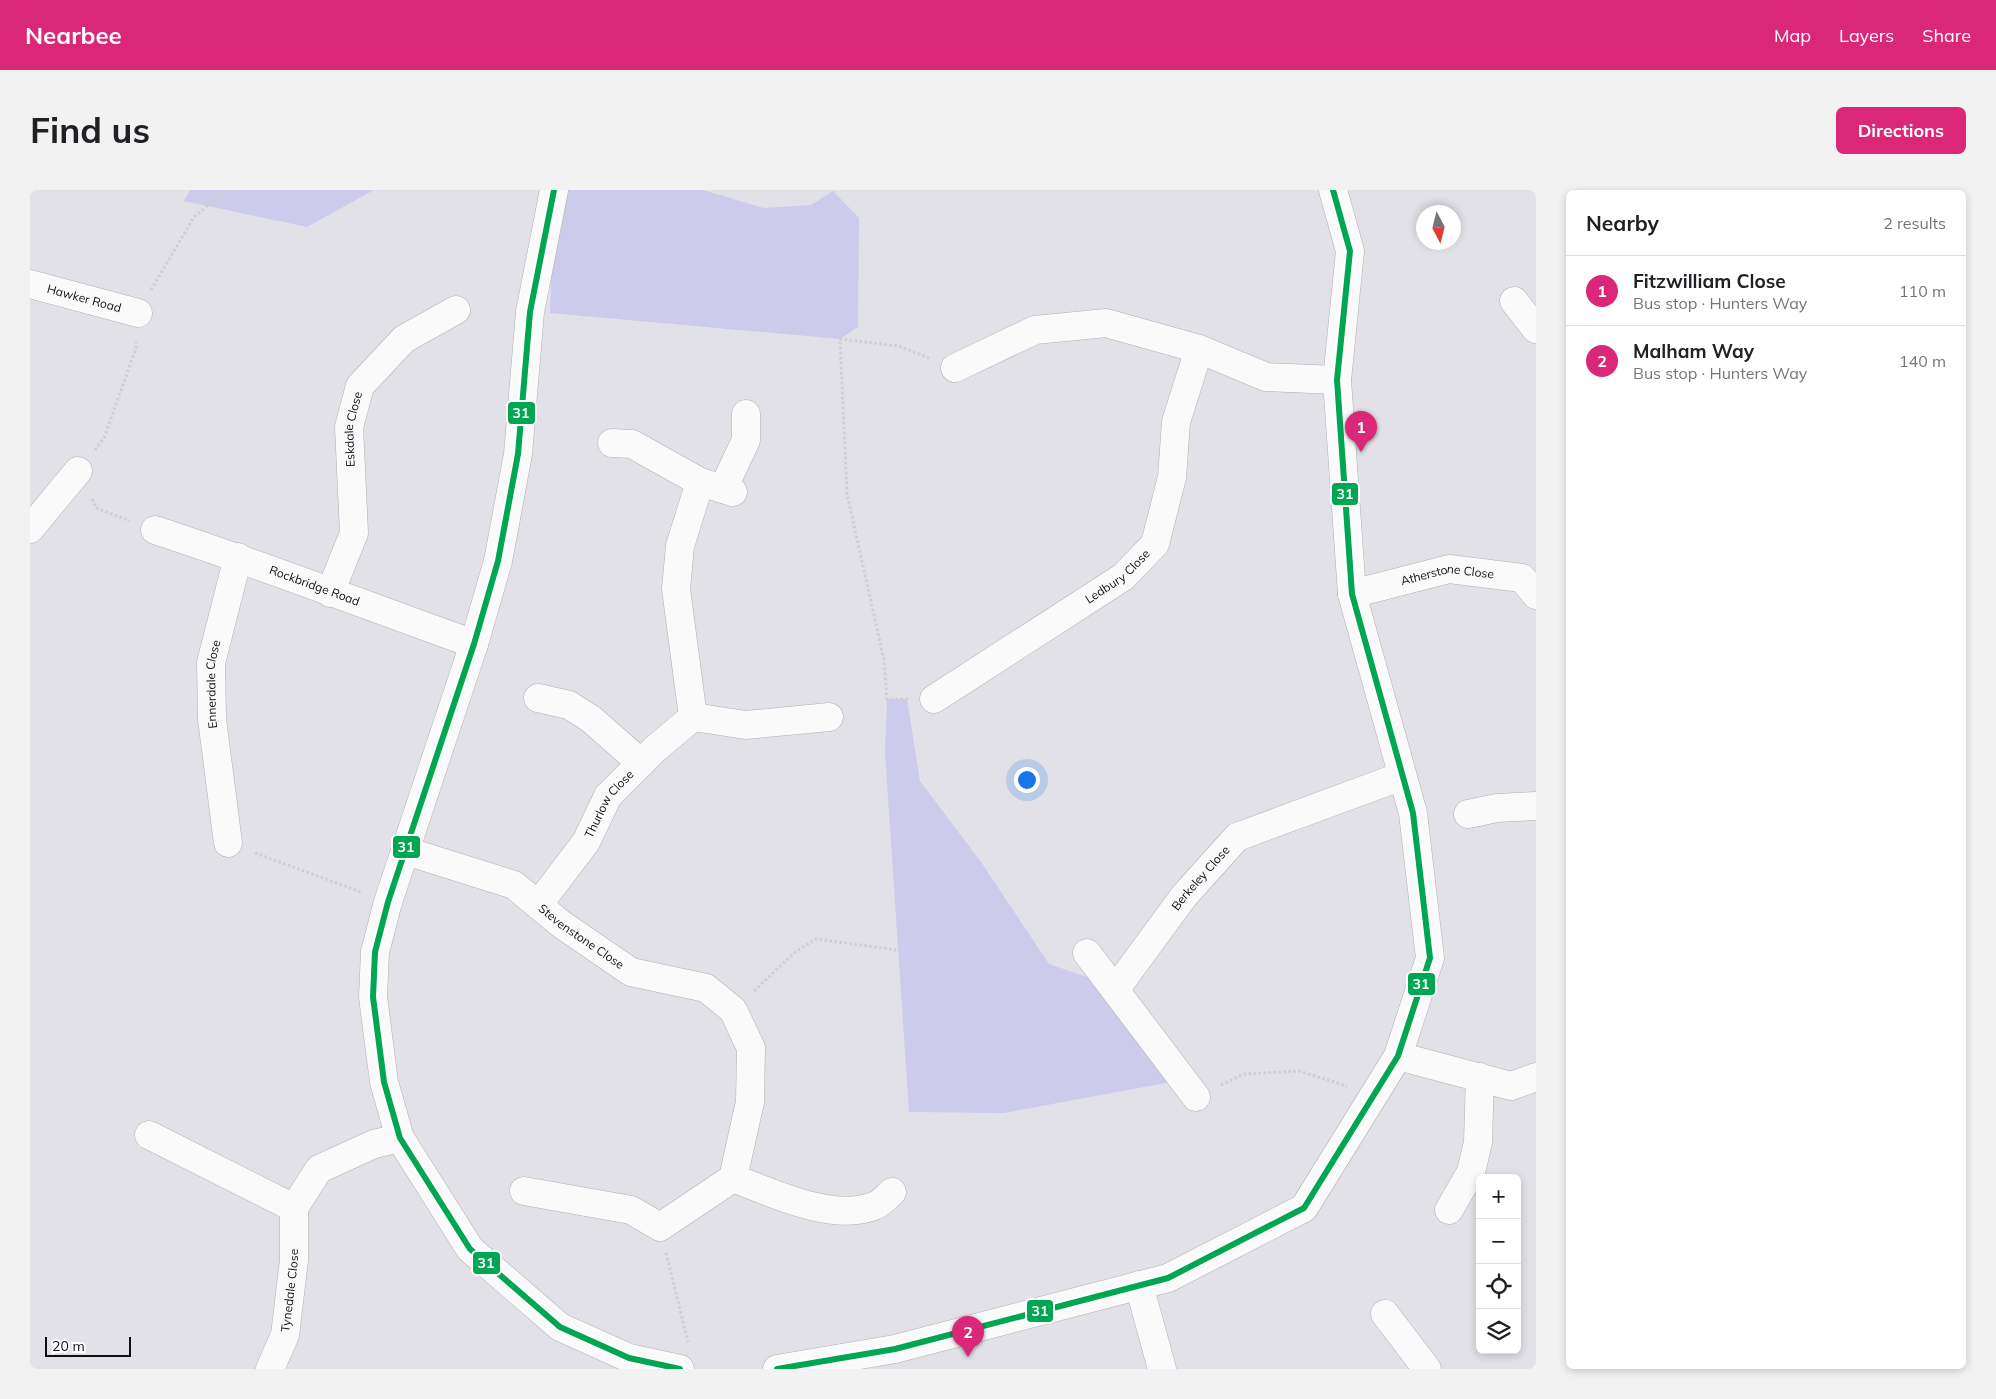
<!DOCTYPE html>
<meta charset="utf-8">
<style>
:root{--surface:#fff;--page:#f2f2f2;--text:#202124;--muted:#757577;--line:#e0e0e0;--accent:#db2777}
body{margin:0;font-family:Mulish,sans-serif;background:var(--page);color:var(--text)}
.controls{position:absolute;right:15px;bottom:15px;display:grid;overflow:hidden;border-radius:8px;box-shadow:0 2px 8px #0003}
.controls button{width:45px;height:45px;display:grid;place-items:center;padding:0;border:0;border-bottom:1px solid var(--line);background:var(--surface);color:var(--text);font:25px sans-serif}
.compass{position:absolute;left:1386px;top:15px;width:45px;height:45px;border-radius:50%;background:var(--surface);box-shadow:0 2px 8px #0003;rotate:173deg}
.scale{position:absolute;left:15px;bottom:12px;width:86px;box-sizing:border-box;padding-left:5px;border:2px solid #0f0f12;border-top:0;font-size:14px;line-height:18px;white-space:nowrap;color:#0f0f12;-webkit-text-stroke:4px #fff;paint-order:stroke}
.you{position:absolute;left:996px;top:589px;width:18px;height:18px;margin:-12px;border:4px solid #fff;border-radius:50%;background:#1a73e8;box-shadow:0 0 0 8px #1a73e833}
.badge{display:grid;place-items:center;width:32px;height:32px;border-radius:50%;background:var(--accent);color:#fff;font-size:16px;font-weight:700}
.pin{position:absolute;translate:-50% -41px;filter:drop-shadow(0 1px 2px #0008)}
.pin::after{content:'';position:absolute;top:26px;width:18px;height:15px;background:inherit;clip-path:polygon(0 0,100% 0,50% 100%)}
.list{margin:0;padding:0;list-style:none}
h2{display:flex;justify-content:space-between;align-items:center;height:65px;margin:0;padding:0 20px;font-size:21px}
h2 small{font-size:16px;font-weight:400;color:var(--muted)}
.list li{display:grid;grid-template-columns:32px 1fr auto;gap:15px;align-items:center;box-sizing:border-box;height:70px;padding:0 20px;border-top:1px solid var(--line)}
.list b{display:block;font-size:19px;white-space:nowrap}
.list p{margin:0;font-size:16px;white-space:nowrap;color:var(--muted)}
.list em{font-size:16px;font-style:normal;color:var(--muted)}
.icon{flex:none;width:28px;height:28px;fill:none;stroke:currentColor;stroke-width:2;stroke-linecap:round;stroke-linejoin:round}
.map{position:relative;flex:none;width:1506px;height:1179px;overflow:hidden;border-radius:8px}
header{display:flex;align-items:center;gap:30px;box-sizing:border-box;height:70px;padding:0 25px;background:var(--accent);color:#fff}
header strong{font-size:24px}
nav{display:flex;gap:28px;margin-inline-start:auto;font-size:18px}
.intro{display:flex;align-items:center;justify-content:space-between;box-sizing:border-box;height:120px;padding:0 30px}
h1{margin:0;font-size:35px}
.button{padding:12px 22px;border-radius:8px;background:var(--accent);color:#fff;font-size:18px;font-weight:700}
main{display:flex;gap:30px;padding:0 30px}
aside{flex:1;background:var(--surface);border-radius:8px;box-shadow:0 2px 8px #0003}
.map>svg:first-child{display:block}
.green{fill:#cdcbeb}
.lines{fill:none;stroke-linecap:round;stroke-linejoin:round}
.minor-casing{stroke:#b0b0b4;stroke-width:29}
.path{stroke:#cfcfd0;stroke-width:3;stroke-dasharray:2.5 2.5;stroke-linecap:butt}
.minor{stroke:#fbfafb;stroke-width:28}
.bus-1-casing{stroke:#fff;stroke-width:10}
.bus-1{stroke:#00a651;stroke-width:6}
.labels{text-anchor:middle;stroke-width:5;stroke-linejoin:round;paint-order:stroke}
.street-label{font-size:12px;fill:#0f0f12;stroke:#fff}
.line-badge{stroke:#fff;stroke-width:2}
.badge-label{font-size:14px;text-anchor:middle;font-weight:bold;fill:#fff}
</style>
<header>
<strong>Nearbee</strong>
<nav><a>Map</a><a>Layers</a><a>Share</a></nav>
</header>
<div class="intro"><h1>Find us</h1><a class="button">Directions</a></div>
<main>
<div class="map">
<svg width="1506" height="1179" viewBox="0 0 1506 1179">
<rect width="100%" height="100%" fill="#e2e1e7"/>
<path class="green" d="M160,0h184l-67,37 -123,-26z
M524,0h149l61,18 47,-3 22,-14 26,27 -1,109 -18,12 -290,-26z
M857,509h20l13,82 61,81 68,102 50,17 72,101 -167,31 -95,-1 -24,-359z"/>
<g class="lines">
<defs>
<g id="minor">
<path d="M524,0l-24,122 -12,142 -20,107 -24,83 -86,258 -13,50 -2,45 11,85 16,56 70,111 90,78 69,31 51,11"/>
<path id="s1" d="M0,94l108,29"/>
<path d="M1484,111l22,28"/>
<path d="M925,178l80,-38 71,-7 93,26 67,28 71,3"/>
<path d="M582,253l20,1 68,38 33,10"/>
<path d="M693,299l23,-49v-26"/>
<path d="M0,339l48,-58"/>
<path id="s2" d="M125,340c107,35 213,76 319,114"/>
<path id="s3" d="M300,403l24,-60 -5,-106 11,-41 44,-47 52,-29"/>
<path id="s4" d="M1322,404l97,-25 73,9 14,17"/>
<path d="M508,508l31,7 22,14 50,44"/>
<path id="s5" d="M904,509l189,-122 32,-33 17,-67 4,-55 23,-73"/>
<path d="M663,527l53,8 83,-8"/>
<path d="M1438,624l29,-6 39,-2"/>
<path id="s6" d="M198,653l-16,-124 -1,-56 27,-106"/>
<path id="s7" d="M376,661l108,34 47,39 70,48 75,16 27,22 18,38 -1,54 -17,76 -73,49 -29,-17 -107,-19"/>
<path id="s8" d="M508,715l48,-63 22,-46 47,-47 38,-32 -17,-128 4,-43 20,-64"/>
<path d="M1057,763l109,144"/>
<path id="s9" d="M1085,800l69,-94 53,-59 165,-61"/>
<path d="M1368,866l113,30 25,-9"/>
<path d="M119,945l145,73"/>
<path d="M703,988c39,15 100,44 141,28 7,-2 13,-10 18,-14"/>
<path d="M1419,1020l22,-38 7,-30 2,-65"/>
<path d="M1109,1095l23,84"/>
<path d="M1355,1124l42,55"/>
<path id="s10" d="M240,1179l15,-34 9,-75v-52l25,-39 55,-25 26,-6"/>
<path d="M747,1179l118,-20 273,-71 136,-70 94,-152 32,-98 -17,-145 -61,-219 -15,-214 13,-129 -17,-61"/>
</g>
</defs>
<use href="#minor" class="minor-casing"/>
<path class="path" d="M121,100l43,-73 32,-27
M65,260l9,-12 32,-90v-8
M62,309l4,9 34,13
M878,509h-21l-3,-39 -37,-166 -7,-155 58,7 31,12
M225,663l106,39
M724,801l41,-39 21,-13 81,11
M1191,895l23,-11 55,-3 48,15
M636,1063l22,89"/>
<use href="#minor" class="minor"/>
<defs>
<path id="bus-1" d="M524,0l-24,122 -12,142 -20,107 -24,83 -86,258 -13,50 -2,45 11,85 16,56 70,111 90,78 69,31 51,11
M747,1179l118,-20 273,-71 136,-70 94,-152 32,-98 -17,-145 -61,-219 -15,-214 13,-129 -17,-61"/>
</defs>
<use href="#bus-1" class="bus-1-casing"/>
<use href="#bus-1" class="bus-1"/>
</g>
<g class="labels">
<g class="street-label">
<text dy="4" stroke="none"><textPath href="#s1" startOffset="56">Hawker Road</textPath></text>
<text dy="4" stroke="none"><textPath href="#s3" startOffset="169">Eskdale Close</textPath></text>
<text dy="4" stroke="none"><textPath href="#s5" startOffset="221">Ledbury Close</textPath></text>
<text dy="4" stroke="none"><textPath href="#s4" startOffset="98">Atherstone Close</textPath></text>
<text dy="4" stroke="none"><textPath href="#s2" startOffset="169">Rockbridge Road</textPath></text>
<text dy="4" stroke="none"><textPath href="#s6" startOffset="160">Ennerdale Close</textPath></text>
<text dy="4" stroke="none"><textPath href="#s8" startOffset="124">Thurlow Close</textPath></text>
<text dy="4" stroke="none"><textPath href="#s9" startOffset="141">Berkeley Close</textPath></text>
<text dy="4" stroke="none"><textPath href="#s7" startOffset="198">Stevenstone Close</textPath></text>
<text dy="4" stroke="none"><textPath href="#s10" startOffset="82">Tynedale Close</textPath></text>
</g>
</g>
<g class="line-badge">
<rect x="477" y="211" width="29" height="24" rx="5" fill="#00a651"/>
<rect x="1301" y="292" width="28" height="24" rx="5" fill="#00a651"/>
<rect x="362" y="645" width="29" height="24" rx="5" fill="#00a651"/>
<rect x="1377" y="782" width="29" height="24" rx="5" fill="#00a651"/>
<rect x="442" y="1061" width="29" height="24" rx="5" fill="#00a651"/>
<rect x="996" y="1109" width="28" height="24" rx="5" fill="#00a651"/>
</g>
<g class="badge-label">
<text x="491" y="228">31</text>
<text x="1315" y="309">31</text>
<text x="376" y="662">31</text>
<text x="1391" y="799">31</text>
<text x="456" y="1078">31</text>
<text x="1010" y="1126">31</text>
</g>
</svg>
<div class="controls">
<button>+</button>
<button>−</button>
<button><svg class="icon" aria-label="locate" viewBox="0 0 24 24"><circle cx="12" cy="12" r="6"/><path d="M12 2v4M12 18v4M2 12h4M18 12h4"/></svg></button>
<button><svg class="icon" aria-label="layers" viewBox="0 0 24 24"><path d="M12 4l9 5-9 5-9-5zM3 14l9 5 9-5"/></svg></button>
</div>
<svg class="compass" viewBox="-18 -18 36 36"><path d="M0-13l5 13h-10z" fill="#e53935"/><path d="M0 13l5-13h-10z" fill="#757577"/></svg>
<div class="scale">20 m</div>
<div class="you"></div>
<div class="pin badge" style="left:1331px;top:262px">1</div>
<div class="pin badge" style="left:938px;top:1167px">2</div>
</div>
<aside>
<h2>Nearby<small>2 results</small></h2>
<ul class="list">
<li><span class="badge">1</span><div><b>Fitzwilliam Close</b><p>Bus stop · Hunters Way</p></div><em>110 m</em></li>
<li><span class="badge">2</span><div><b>Malham Way</b><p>Bus stop · Hunters Way</p></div><em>140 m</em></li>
</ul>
</aside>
</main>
